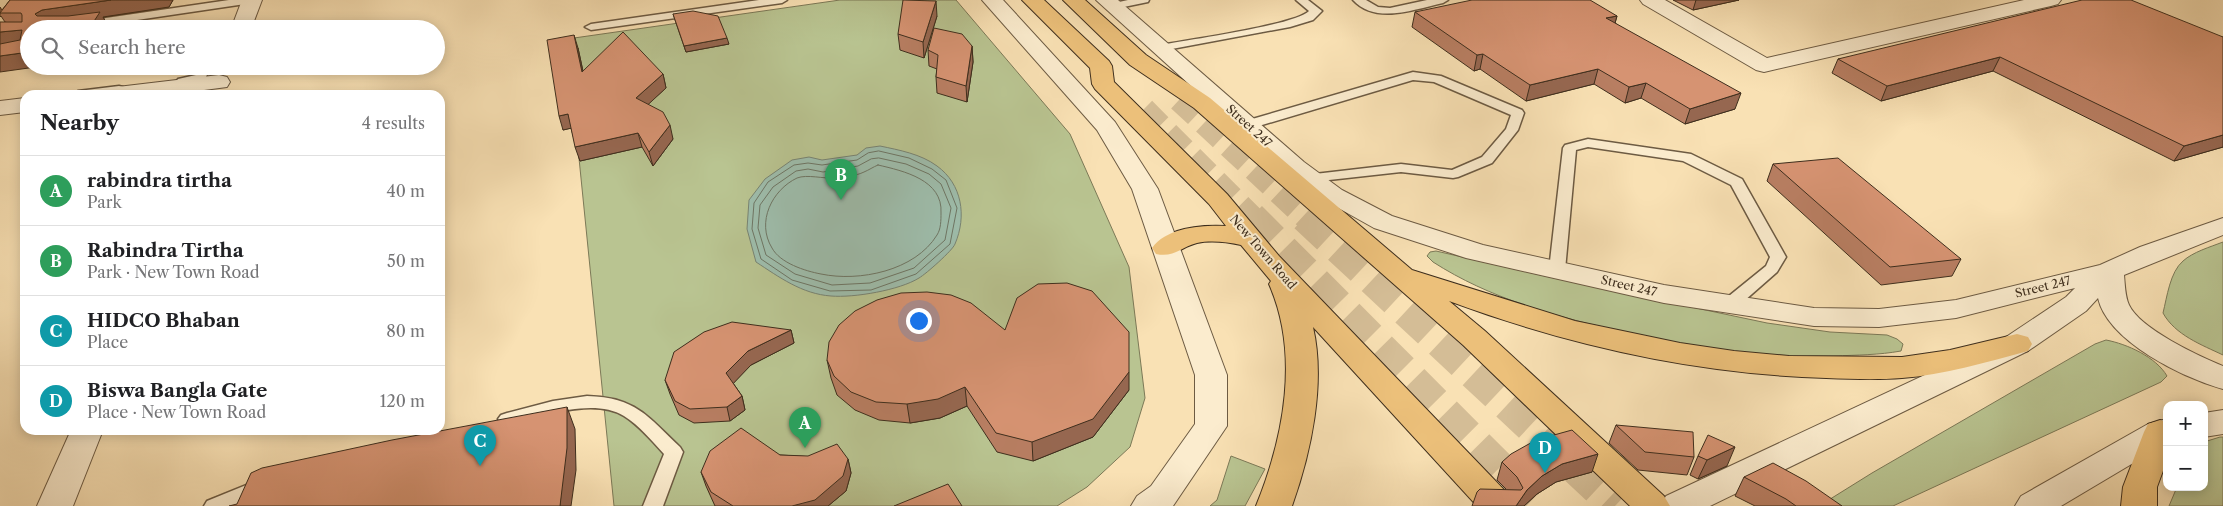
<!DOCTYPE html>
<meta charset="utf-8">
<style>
:root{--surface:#fff;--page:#f6f6f6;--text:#202124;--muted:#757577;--line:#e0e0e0;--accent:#0f766e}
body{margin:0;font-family:"Libre Caslon Text",serif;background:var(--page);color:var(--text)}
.controls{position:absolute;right:15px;bottom:15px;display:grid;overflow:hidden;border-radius:10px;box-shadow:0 2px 12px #0003}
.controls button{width:45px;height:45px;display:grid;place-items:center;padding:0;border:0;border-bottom:1px solid var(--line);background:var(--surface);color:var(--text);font:25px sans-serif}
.you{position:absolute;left:918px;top:320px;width:18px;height:18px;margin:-12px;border:4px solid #fff;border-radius:50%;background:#1a73e8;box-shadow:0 0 0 8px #1a73e833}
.badge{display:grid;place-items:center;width:32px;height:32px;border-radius:50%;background:var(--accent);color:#fff;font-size:16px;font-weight:700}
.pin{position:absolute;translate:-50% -41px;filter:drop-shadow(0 1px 2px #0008)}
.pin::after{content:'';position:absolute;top:26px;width:18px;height:15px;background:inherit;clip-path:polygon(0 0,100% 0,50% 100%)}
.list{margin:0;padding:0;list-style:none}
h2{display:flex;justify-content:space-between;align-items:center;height:65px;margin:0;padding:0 20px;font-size:21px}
h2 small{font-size:16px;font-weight:400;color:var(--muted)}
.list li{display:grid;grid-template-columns:32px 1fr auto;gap:15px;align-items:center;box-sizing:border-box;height:70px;padding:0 20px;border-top:1px solid var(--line)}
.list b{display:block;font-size:19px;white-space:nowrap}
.list p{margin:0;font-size:16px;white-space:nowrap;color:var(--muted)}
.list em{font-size:16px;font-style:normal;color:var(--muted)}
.icon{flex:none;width:28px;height:28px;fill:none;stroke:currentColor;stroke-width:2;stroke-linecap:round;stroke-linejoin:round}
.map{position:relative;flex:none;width:2223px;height:506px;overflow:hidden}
.search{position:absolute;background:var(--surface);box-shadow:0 2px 12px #0003;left:20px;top:20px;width:425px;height:55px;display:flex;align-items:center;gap:12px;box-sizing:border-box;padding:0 18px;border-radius:28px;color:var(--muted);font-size:19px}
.panel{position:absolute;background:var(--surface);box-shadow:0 2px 12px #0003;left:20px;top:90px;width:425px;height:345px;border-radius:15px}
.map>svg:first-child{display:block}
.green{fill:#b9c491;stroke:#7c7957}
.water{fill:#9ebead;stroke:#788473}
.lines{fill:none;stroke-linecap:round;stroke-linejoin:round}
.shore{stroke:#6e7665;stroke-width:1}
.primary-tunnel-far1{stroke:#d4bd96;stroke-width:23;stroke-dasharray:23 11;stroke-linecap:butt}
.primary-tunnel{stroke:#d4bd96;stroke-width:31;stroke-dasharray:31 15;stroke-linecap:butt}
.service-casing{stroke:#6d5b43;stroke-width:3}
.minor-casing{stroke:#6d5b43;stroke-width:2}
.tertiary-casing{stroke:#6d5b43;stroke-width:2}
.primary-casing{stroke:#3e2e1d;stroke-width:2}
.service{fill:#fbecce;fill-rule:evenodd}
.minor{fill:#fbecce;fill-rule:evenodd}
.tertiary{fill:#fbecce;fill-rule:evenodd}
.primary{fill:#ecc07a;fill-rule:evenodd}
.wall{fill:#b87e62;stroke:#3e2e1d}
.shaded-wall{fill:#966750;stroke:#3e2e1d}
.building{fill:#d69372;stroke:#3e2e1d}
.labels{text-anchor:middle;stroke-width:4;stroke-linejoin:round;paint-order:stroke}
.street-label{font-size:12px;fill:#3e2e1d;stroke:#fbecce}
</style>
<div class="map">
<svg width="2223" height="506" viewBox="0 0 2223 506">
<rect width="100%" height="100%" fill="#f9e1b4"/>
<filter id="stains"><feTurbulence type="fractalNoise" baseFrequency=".004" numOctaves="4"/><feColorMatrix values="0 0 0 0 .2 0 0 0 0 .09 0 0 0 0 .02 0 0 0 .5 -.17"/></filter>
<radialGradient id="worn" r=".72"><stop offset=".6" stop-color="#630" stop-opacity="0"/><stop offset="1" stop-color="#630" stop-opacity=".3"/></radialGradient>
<path class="green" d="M840,0h116l114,134 59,133 16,131 -15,49 -43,40 -30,19h-443l-47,-467z
M2223,242v113c-21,-10 -48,-20 -60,-42 4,-16 7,-41 20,-52 10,-9 27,-14 40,-19z
M1436,251l118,27 213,45 63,9 57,3 10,4 6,5 -2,7c-22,4 -44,4 -67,5 -73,2 -143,-9 -214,-25 -64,-14 -131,-33 -187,-69l-6,-6 3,-4z
M2106,340c21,4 50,17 61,36l-6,6 -268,124h-74l53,-33 223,-129z
M2220,437h3v69h-54l8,-19h27v-45z
M1231,456l34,13 -20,37h-35l7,-6z"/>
<path class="water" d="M880,146c19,4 41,8 57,20 25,18 30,50 18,78 -2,6 -29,30 -36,34 -19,12 -65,20 -88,18 -29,-2 -52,-19 -75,-34l-9,-33 2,-29 16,-21 27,-19 17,-3 13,3 35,-5 9,-7z"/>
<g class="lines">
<path class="shore" d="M879,151l30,7 23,11 14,11 11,28 -7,36 -34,30 -45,16 -41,1 -38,-11 -31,-21 -9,-30 2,-26 14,-21 26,-17 14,-2 14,2 35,-5 11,-7z
M879,158l27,6 23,10 12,10 10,24 -6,32 -31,28 -44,15 -38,2 -37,-11 -29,-19 -8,-27 2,-23 13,-18 23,-16 12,-2 15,3 35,-6 13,-7z
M878,165c26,6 65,15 63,48 0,7 0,16 -4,22 -22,36 -78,47 -116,39 -16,-3 -41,-11 -49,-26 -16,-26 0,-58 25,-70 10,-4 27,1 38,0 9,-1 21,-2 29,-6 5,-2 9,-5 14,-7z"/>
<path class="primary-tunnel-far1" d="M1179,100l127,118
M1144,109l109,109"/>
<path class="primary-tunnel" d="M1251,217l288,289
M1305,217l310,289"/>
<defs>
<path id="service" d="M229,0h28l-5,3 -176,26h-31l6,-3z
M759,0h28l-5,3 -191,27 -6,-3 6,-3z
M1128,0h21l-1,2 -34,7 -5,-3 1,-2z
M1296,0h12l14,11 -9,9 -23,7 -129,24 -6,-3 6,-3c26,-5 135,-20 148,-34z
M1353,0h13l12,7 12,1 37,-8h21l-5,3c-28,6 -67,22 -90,-3z
M243,23l4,1 2,2 -2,2 -42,1 6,-3z
M198,66h12l-5,14 -23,6 -4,-1 -2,-3 2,-3 18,-4z
M1413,72l28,4 81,34 2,3 -6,17 -26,33 -34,14 -5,1 -52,-6 -90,10 -5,-1 -2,-3 2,-3 95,-11 51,6 30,-13 24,-28 5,-14 -77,-33 -21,-2 -161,48 -5,1 -6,-4 1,-3z
M119,86l4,1 2,3 -2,3 -15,2h-36l6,-4z
M1588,139l103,15 51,25 44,78 -9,15 -41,36h-12l-2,-4 2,-4 42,-34 4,-9 -39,-72 -48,-24 -95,-14 -12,3 -11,120 -3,3h-10l-3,-3 14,-122 2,-3z
M587,396c49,1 61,21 93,51l3,5 -20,54h-20l21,-52c-12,-13 -24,-28 -40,-38 -31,-19 -84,1 -117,9l-6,-2 -3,-4 3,-4 6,-2 46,-12z
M261,479l7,2 2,5 -2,5 -35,15h-29l3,-5z"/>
<path id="minor" d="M242,0h20l-11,29h-20z
M1640,0h25l102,58 257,-58h37l-3,4 -7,2 -287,66 -8,-2 -113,-66z
M219,75l8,2 3,5 -3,5 -61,8h-68l3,-5 8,-2z
M25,98v14l-25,3v-14z
M71,430h32l-30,76h-36z"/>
<path id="tertiary" d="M982,0h21l112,122 43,67 69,186v51l-54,80h-42l6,-10 14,-10 44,-62v-49l-63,-186 -35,-59z
M1096,0h22l186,162 38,28 50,26 91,29 181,40 150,23 65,1 77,-9 144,-35 40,-18 83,-29v17l-99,40c1,10 1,21 5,30 11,24 70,51 94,61v23c-39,-11 -115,-47 -125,-91l-12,13 -58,40 -318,155h-50l6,-10 340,-159 60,-40 9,-9 -119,30 -77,9 -65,-1 -150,-23 -198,-45 -92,-30 -50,-28 -38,-28z
M2223,410v24l-19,3v-24z
M2167,419v24l-106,63h-46l6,-10 127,-72z"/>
<path id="primary" d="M1022,0h22l65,61 3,5 2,16 113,112 52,62 231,240 6,10h-39l-164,-179c13,56 -2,126 -21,179h-36c28,-69 44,-152 13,-222l2,-3 -30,-36c-14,-3 -30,-5 -44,-2 -16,4 -23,15 -41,11l-4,-6c15,-21 51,-23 74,-22l-17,-22 -114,-115 -3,-5 -2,-16z
M1063,0h22l61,55 64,43 202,172 163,51 105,22 54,8 55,5 113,1 48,-7 67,-16 11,3 4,7 -4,7c-41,11 -84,24 -126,27 -25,2 -51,1 -76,0 -129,-4 -256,-32 -377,-77l36,30 179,165 6,10h-40l-167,-161 -269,-237 -64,-43z
M2160,420l7,2v38l-10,27v19h-36l2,-19 21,-55 4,-8z"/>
</defs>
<use href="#service" class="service-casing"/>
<use href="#minor" class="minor-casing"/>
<use href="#tertiary" class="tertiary-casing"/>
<use href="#primary" class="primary-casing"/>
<use href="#service" class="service"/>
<use href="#minor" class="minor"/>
<use href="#tertiary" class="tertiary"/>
<use href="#primary" class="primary"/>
</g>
<path class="wall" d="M10,0h163l-4,7 -66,10 5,9 -2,3h-77l-24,-7 -4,-6 -1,1v-10l2,3z
M1673,0h66l-46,10z
M1415,12l202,4 -2,7 120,86 -50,15 -44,-26 -16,5 -31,-19 -68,17 -46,-32 -6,2 -62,-44z
M673,14l56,30 -43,8z
M937,16l-13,42 -24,-8 -2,-16z
M2223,37v110l-49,14 -181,-90 -112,30 -49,-28 6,-14z
M972,46l1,16 -6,40 -30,-9 -1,-16 1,-8 -8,-3 -1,-16z
M578,48l5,23 80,3 3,14 -18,16 25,35 -20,27 -11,-19 -62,14 -9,-33 -8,2z
M1773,164l188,95 -9,17 -71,9 -114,-104z
M791,330l3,13 -43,22 -18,18 9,13 3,14 -15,11 -36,2 -15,-8 -9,-21 -5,-14z
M1005,330l124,60 -36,47 -60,24 -36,-9 -30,-46 -27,12 -30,5 -31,-3 -24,-10 -18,-15 -6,-17 -4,-18z
M1616,425l78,32 -7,18 -49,-5 -29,-27z
M780,455l68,4 3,14 -5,18 -18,15h-113l-9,-20 -5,-14z
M1698,456l29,10 -29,13 -8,-4z
M1502,462l90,10 -36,10 -19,12 -13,12h-52l34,-17 -9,-9z
M1744,477l98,29h-87l-20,-10z"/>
<path class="shaded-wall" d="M111,0h62l-4,7 -66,10 5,9 -2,3h-63l-8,-15 7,-4z
M1696,0h43l-46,10z
M936,1l1,15 -13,42 -1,-16z
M1617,16l-4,14 -7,-12z
M22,30l7,12 -29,6v-16z
M574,35l4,13 8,38 -4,-14z
M727,38l2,6 -43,8 -2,-6z
M972,46l1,16 -6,40 -1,-16z
M29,52v14h14l-43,6v-16z
M1483,54l-3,15 -6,2 3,-16z
M2000,57l-7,14 -112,30 6,-15z
M1598,69l-4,15 -68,17 4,-16z
M663,74l3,14 -26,24 -4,-14z
M1646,83l-5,15 -16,5 4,-16z
M1741,93l-6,16 -50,15 5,-15z
M568,114l4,14 -9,2 -4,-14z
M670,125l3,14 -20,27 -4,-14z
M638,133l4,14 -62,14 -5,-14z
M2223,135v12l-49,14 10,-15z
M791,330l3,13 -43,22 -21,22 -4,-14 22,-22z
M1129,372v18l-36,47 -60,24 -1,-19z
M965,387l2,19 -27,12 -30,5 -3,-19z
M742,396l3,14 -15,11 -3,-14z
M567,407l8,22 1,41 -5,36h-11z
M1735,447l-8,19 -29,13 9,-19z
M1598,454l-6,18 -36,10 -19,12 -13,12h-8l11,-16 15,-14 20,-12z
M848,459l3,14 -5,18 -18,15h-36z"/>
<path class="building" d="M10,0h101l-69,10 -7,4 2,2h31l32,-4 -11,17h-60v23l-29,4v-12l20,-4 2,-10 -22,2v-10h22v-7l-1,-2h-21z
M903,0l33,1 -13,41 -25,-8z
M1472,0h118l27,16 -11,2 135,75 -51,16 -44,-26 -17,4 -31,-18 -68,16 -47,-31 -6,1 -62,-43z
M2082,0h49l92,37v98l-39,11 -184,-89 -113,29 -49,-27z
M693,11l25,5 9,22 -43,8 -11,-32z
M934,28l28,6 10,12 -6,40 -30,-9 2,-22 -10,-5z
M623,32l40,42 -27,24 27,14 7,13 -21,27 -11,-19 -63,14 -7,-33 -9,2 -12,-76 27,-5 8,37z
M1838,158l123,101 -71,8 -117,-103z
M1067,283l25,8 37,41v40l-36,47 -61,23 -36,-9 -31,-46 -27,12 -31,5 -31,-2 -25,-10 -17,-16 -7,-16 2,-18 10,-17 16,-14 22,-11 24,-7 26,-1 24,3 20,8 34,27 12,-32 21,-14z
M732,322l59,8 -43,21 -22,22 16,23 -15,11 -37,2 -15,-8 -10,-21 9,-28 30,-20z
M567,407v41l-7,58h-331l8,-2 14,-31 11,-5 130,-28z
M1616,425l77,7 1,25 -49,-5z
M741,428l39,27 28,1 29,-12 11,15 -5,17 -28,24 -23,6h-59l-22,-14 -10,-20 9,-21z
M1572,430l26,24 -36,10 -20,12 -15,14 -11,16h-44l5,-14 3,-3 41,1 2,-2 -6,-11 -15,-15 9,-8 25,-14z
M1708,435l27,12 -28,13 -9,-4z
M1773,463l33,18 36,25h-46l-10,-7 -42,-22z
M948,484l14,22h-68z"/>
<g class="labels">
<g class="street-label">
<text transform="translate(1249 126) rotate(42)" y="4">Street 247</text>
<text transform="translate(1263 252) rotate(49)" y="4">New Town Road</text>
<text transform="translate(1629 286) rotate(13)" y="4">Street 247</text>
<text transform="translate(2043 287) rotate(-14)" y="4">Street 247</text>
</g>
</g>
<rect width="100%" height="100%" filter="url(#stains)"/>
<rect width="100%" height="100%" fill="url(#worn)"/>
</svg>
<div class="controls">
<button>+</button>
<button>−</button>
</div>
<div class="you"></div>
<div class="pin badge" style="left:805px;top:448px;background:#2e9e5b">A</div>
<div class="pin badge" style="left:841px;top:200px;background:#2e9e5b">B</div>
<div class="pin badge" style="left:480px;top:466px;background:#0f9aa8">C</div>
<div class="pin badge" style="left:1545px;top:473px;background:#0f9aa8">D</div>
<div class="search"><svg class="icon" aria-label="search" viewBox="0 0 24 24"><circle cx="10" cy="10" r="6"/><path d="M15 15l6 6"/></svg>Search here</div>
<section class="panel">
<h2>Nearby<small>4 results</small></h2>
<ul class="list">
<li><span class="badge" style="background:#2e9e5b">A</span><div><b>rabindra tirtha</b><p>Park</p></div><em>40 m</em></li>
<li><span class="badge" style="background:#2e9e5b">B</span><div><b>Rabindra Tirtha</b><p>Park · New Town Road</p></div><em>50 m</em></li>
<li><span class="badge" style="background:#0f9aa8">C</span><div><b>HIDCO Bhaban</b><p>Place</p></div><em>80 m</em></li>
<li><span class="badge" style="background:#0f9aa8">D</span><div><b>Biswa Bangla Gate</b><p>Place · New Town Road</p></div><em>120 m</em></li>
</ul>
</section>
</div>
